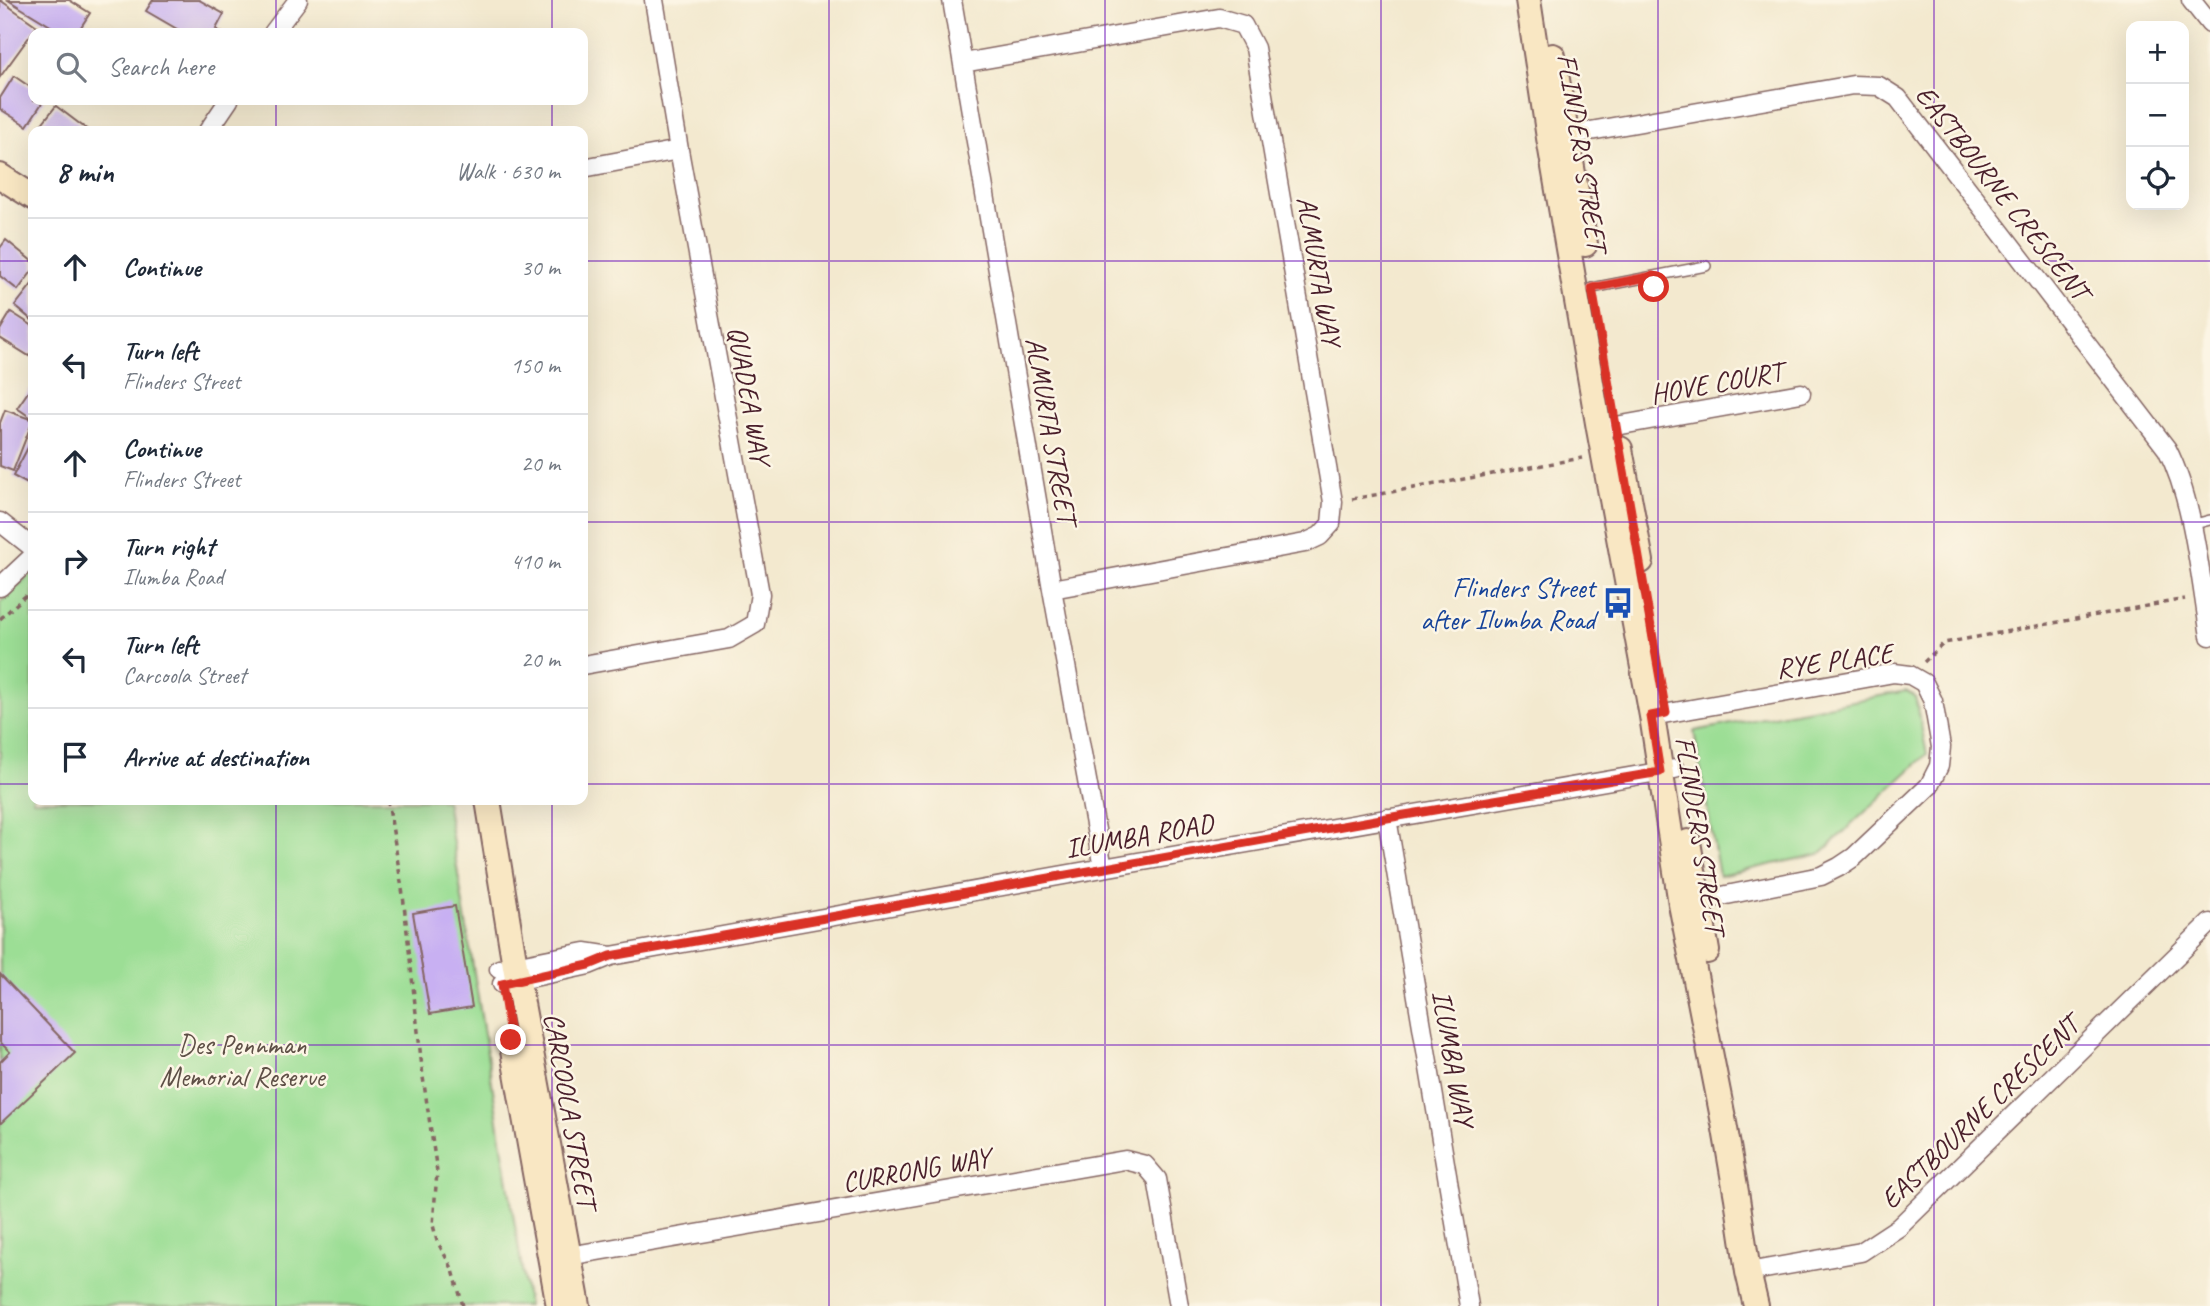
<!DOCTYPE html>
<meta charset="utf-8">
<style>
:root{--surface:#fff;--page:#f6f6f7;--text:#1f2937;--muted:#747a83;--line:#e0e1e3}
body{margin:0;font-family:Caveat,sans-serif;background:var(--page);color:var(--text)}
.controls{position:absolute;right:21px;top:21px;display:grid;overflow:hidden;border-radius:14px;box-shadow:0 7px 28px #0002}
.controls button{width:63px;height:63px;display:grid;place-items:center;padding:0;border:0;border-bottom:2px solid var(--line);background:var(--surface);color:var(--text);font:35px sans-serif}
.stop{position:absolute;width:21px;height:21px;margin:-16px;border:5px solid #d93025;border-radius:50%;background:#fff}
.stop.end{background:#d93025;border-color:#fff;box-shadow:0 2px 7px #0008}
.list{margin:0;padding:0;list-style:none}
h2{display:flex;justify-content:space-between;align-items:center;height:91px;margin:0;padding:0 28px;font-size:30px}
h2 small{font-size:23px;font-weight:400;color:var(--muted)}
.list li{display:grid;grid-template-columns:46px 1fr auto;gap:21px;align-items:center;box-sizing:border-box;height:98px;padding:0 28px;border-top:2px solid var(--line)}
.list b{display:block;font-size:26px;white-space:nowrap}
.list p{margin:0;font-size:23px;white-space:nowrap;color:var(--muted)}
.list em{font-size:23px;font-style:normal;color:var(--muted)}
.icon{flex:none;width:38px;height:38px;fill:none;stroke:currentColor;stroke-width:2;stroke-linecap:round;stroke-linejoin:round}
.map{position:relative;flex:none;width:2210px;height:1306px;overflow:hidden}
.search{position:absolute;background:var(--surface);box-shadow:0 7px 28px #0002;left:28px;top:28px;width:560px;height:77px;display:flex;align-items:center;gap:18px;box-sizing:border-box;padding:0 24px;border-radius:14px;color:var(--muted);font-size:26px}
.panel{position:absolute;background:var(--surface);box-shadow:0 7px 28px #0002;left:28px;top:126px;width:560px;height:679px;border-radius:14px}
.map>svg:first-child{display:block}
.green{fill:#9cde95;stroke:#737e60;stroke-width:2}
.building{fill:#c8b0f2}
.lines{fill:none;stroke-linecap:round;stroke-linejoin:round}
.lane-casing{stroke:#856664;stroke-width:12}
.street-casing{stroke:#856664;stroke-width:21}
.secondary-casing{stroke:#856664;stroke-width:28}
.path{stroke:#856664;stroke-width:3.5;stroke-dasharray:5 5;stroke-linecap:butt}
.lane{stroke:#fff;stroke-width:9}
.street{stroke:#fff;stroke-width:18}
.secondary{stroke:#f9e7c3;stroke-width:24}
.route{stroke:#d93025;stroke-width:9}
.grid{fill:none;stroke:#7b2cbf;stroke-width:2;stroke-opacity:0.55}
.labels{text-anchor:middle;stroke-width:5;stroke-linejoin:round;paint-order:stroke}
.street-label{font-size:28px;fill:#4a1f2b;stroke:#fcf5e5}
.transit-label{font-size:28px;fill:#164399;stroke:#fcf5e5;text-anchor:end}
.park-label{font-size:28px;fill:#5e4f46;stroke:#fcf5e5}
</style>
<div class="map">
<svg width="2210" height="1306" viewBox="0 0 2210 1306">
<rect width="100%" height="100%" fill="#fcf5e5"/>
<filter id="ink" filterUnits="userSpaceOnUse"><feTurbulence type="fractalNoise" baseFrequency=".0143" numOctaves="2"/><feDisplacementMap in="SourceGraphic" scale="14" xChannelSelector="R" yChannelSelector="G"/><feConvolveMatrix kernelMatrix="1 2 1 2 8 2 1 2 1" color-interpolation-filters="sRGB"/></filter>
<filter id="wash" filterUnits="userSpaceOnUse"><feTurbulence type="fractalNoise" baseFrequency=".00686" numOctaves="4" result="noise"/><feDisplacementMap in="SourceGraphic" scale="28" xChannelSelector="R" yChannelSelector="G"/><feGaussianBlur stdDeviation="1.57" result="paint"/><feColorMatrix in="noise" values="0 0 0 0 0 0 0 0 0 0 0 0 0 0 0 0 0 1.4 0 .05"/><feComposite in="paint" operator="in"/></filter>
<g filter="url(#wash)">
<rect width="100%" height="100%" fill="#f3e9cf"/>
<path class="green" d="M33,571v229h413l82,506h-528v-703z
M1906,691l9,5 12,58 -107,100 -101,22 -25,-145z"/>
<g id="blocks">
<path class="building" d="M0,0l37,26 -37,51z
M8,0h61l21,13 -13,20h-15z
M153,0h46l25,14 -8,15 7,4h-39l-38,-22z
M14,76l19,13v11h11l-17,26 -27,-17v-11z
M56,106l33,25h-42l-7,-5z
M6,240l27,22v8l-15,20 -18,-14v-28z
M33,283v38l-18,-15z
M11,312l22,14v23l-4,7 -29,-18v-8z
M30,389l3,3v27l-16,-11z
M5,410l28,10 -20,51 -13,-5v-43z
M33,438v49l-20,-11z
M455,906l17,101 -42,7 -17,-101z
M0,974l75,79 -75,71v-62l10,-10 -10,-10z"/>
</g>
</g>
<g filter="url(#ink)">
<use href="#blocks" fill-opacity="0" stroke="#856664" stroke-width="2"/>
<g class="lines">
<defs>
<path id="lane" d="M1592,288l114,-22
M2191,525l19,-5"/>
<path id="street" d="M952,0l100,589 51,279
M2191,0l19,24
M273,33l25,-33
M963,63l256,-45 24,7 12,23 78,454 -2,22 -11,12 -15,7 -253,46
M208,131l21,-31
M1556,137l297,-52 26,1 19,12 269,351c27,53 33,127 43,187
M583,168l96,-18
M1599,429l202,-36
M0,522l33,26
M0,587l33,-31
M583,665l146,-26 26,-15 5,-30 -81,-444 -25,-150
M1652,716l242,-43 16,2 14,8 9,18 8,46 -2,19 -10,20 -75,71 -15,10 -18,9 -134,27
M1387,818l82,488
M499,969l86,-17 26,4
M502,984l87,-19 22,-9 492,-88 572,-99
M557,1258l568,-98 20,5 12,14 22,127
M1748,1272l113,-20 38,-25 311,-304"/>
<path id="secondary" d="M1528,0l21,138 50,291 53,287 29,188 43,219 13,75 11,74 8,34
M1553,56l32,188
M0,176l33,21
M1620,449l21,112
M488,800l27,166 63,340
M1688,842l19,109
M512,1045l47,261"/>
</defs>
<use href="#lane" class="lane-casing"/>
<use href="#street" class="street-casing"/>
<use href="#secondary" class="secondary-casing"/>
<path class="path" d="M1352,499l230,-41
M0,619l33,-30
M1924,662l20,-19 241,-44
M388,800l15,95 20,182 14,95 -4,53 4,16 16,29 10,36"/>
<use href="#lane" class="lane"/>
<use href="#street" class="street"/>
<use href="#secondary" class="secondary"/>
</g>
</g>
<g class="lines" filter="url(#ink)">
<path class="route" d="M511,1040l-9,-56 87,-19 22,-9 776,-138 273,-46 -9,-56 15,-3 -74,-425 61,-12 1,11"/>
</g>
<path class="grid" d="M276,0v33M552,0v33M829,0v1306M1105,0v1306M1381,0v1306M1658,0v1306M1934,0v1306M276,100v31M552,100v31M0,261h33M583,261h1627M0,522h33M583,522h1627M0,784h33M583,784h1627M276,800v506M552,800v506M0,1045h2210"/>
<defs>
<symbol id="bus-bare" viewBox="-9 -9 18 18"><path d="M-5-6H5V4H4V6H2V4H-2V6H-4V4H-5ZM-3.5-4V0h7V-4ZM-3.5 1.2v1.5H-2V1.2ZM2 1.2v1.5H3.5V1.2Z" fill="#1a4fb4" stroke="#fcf5e5" stroke-width="2.5" paint-order="stroke"/></symbol>
</defs>
<g fill-rule="evenodd">
<use href="#bus-bare" x="1596" y="581" width="44" height="44"/>
</g>
<g class="labels">
<g class="street-label">
<text transform="translate(1583 152) rotate(81)" y="10">FLINDERS STREET</text>
<text transform="translate(2003 192) rotate(52)" y="10">EASTBOURNE CRESCENT</text>
<text transform="translate(1320 271) rotate(80)" y="10">ALMURTA WAY</text>
<text transform="translate(1716 382) rotate(-10)" y="10">HOVE COURT</text>
<text transform="translate(750 395) rotate(80)" y="10">QUADEA WAY</text>
<text transform="translate(1052 430) rotate(80)" y="10">ALMURTA STREET</text>
<text transform="translate(1834 660) rotate(-8)" y="10">RYE PLACE</text>
<text transform="translate(1139 835) rotate(-10)" y="10">ILUMBA ROAD</text>
<text transform="translate(1701 835) rotate(81)" y="10">FLINDERS STREET</text>
<text transform="translate(1454 1058) rotate(80)" y="10">ILUMBA WAY</text>
<text transform="translate(571 1110) rotate(80)" y="10">CARCOOLA STREET</text>
<text transform="translate(1979 1112) rotate(-44)" y="10">EASTBOURNE CRESCENT</text>
<text transform="translate(916 1169) rotate(-10)" y="10">CURRONG WAY</text>
</g>
<g class="transit-label">
<text x="1595" y="597">Flinders Street<tspan x="1595" dy="32">after Ilumba Road</tspan></text>
</g>
<g class="park-label">
<text x="242" y="1054">Des Pennman<tspan x="242" dy="32">Memorial Reserve</tspan></text>
</g>
</g>
</svg>
<div class="controls">
<button>+</button>
<button>−</button>
<button><svg class="icon" aria-label="locate" viewBox="0 0 24 24"><circle cx="12" cy="12" r="6"/><path d="M12 2v4M12 18v4M2 12h4M18 12h4"/></svg></button>
</div>
<div class="stop" style="left:1654px;top:287px"></div>
<div class="stop end" style="left:511px;top:1040px"></div>
<div class="search"><svg class="icon" aria-label="search" viewBox="0 0 24 24"><circle cx="10" cy="10" r="6"/><path d="M15 15l6 6"/></svg>Search here</div>
<section class="panel">
<h2>8 min<small>Walk · 630 m</small></h2>
<ul class="list">
<li><svg class="icon" aria-label="ahead" viewBox="0 0 24 24"><path d="M12 20V5M6 11l6-6 6 6"/></svg><div><b>Continue</b></div><em>30 m</em></li>
<li><svg class="icon" aria-label="left" viewBox="0 0 24 24"><path d="M17 20v-9H6M10 6l-5 5 5 5"/></svg><div><b>Turn left</b><p>Flinders Street</p></div><em>150 m</em></li>
<li><svg class="icon" aria-label="ahead" viewBox="0 0 24 24"><path d="M12 20V5M6 11l6-6 6 6"/></svg><div><b>Continue</b><p>Flinders Street</p></div><em>20 m</em></li>
<li><svg class="icon" aria-label="right" viewBox="0 0 24 24"><path d="M7 20v-9h11M14 6l5 5-5 5"/></svg><div><b>Turn right</b><p>Ilumba Road</p></div><em>410 m</em></li>
<li><svg class="icon" aria-label="left" viewBox="0 0 24 24"><path d="M17 20v-9H6M10 6l-5 5 5 5"/></svg><div><b>Turn left</b><p>Carcoola Street</p></div><em>20 m</em></li>
<li><svg class="icon" aria-label="arrive" viewBox="0 0 24 24"><path d="M6 21V4h12l-3 4 3 4H6"/></svg><div><b>Arrive at destination</b></div></li>
</ul>
</section>
</div>
